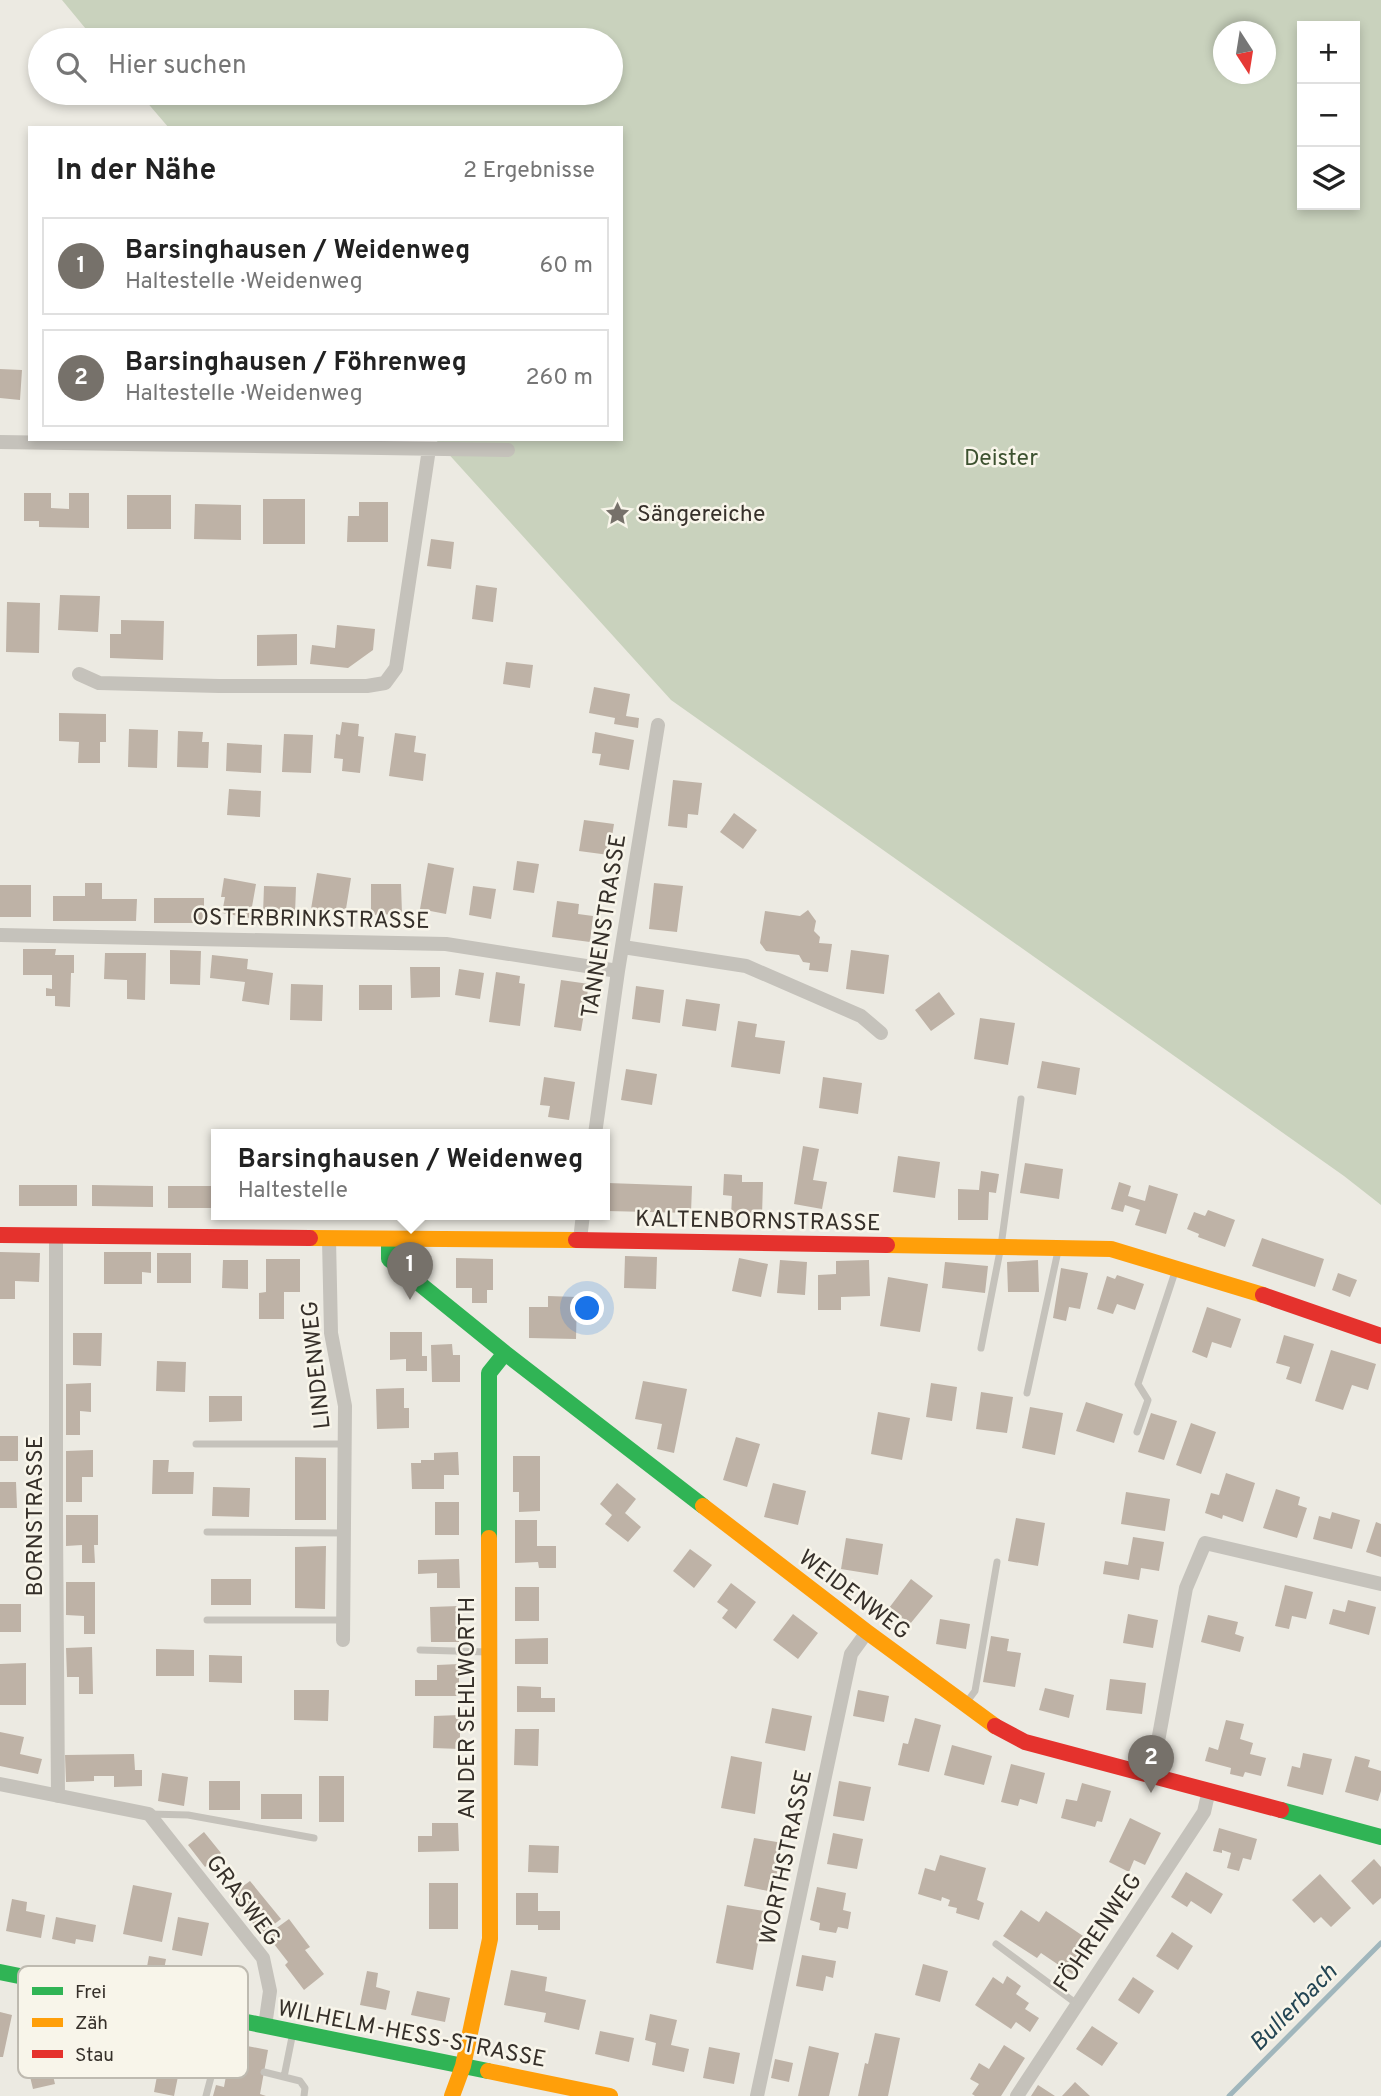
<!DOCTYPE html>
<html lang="de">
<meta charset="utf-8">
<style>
:root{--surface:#fff;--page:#f6f6f6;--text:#222;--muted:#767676;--line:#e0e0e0;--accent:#76716a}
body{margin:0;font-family:Overpass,sans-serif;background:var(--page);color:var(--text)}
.controls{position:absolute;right:21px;top:21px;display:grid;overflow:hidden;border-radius:0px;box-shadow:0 4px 10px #0003}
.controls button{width:63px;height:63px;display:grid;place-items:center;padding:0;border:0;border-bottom:2px solid var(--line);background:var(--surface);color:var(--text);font:35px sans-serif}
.compass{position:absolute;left:1213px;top:21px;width:63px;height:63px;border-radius:50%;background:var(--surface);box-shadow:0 4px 10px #0003;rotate:168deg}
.you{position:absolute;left:588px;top:1309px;width:24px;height:24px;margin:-18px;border:5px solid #fff;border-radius:50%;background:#1a73e8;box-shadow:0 0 0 10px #1a73e833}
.badge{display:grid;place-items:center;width:46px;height:46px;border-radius:50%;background:var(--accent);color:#fff;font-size:23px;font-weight:700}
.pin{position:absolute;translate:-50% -58px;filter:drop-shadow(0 2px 4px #0008)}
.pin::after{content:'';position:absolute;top:37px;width:24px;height:21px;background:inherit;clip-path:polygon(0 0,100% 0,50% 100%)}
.popup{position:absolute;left:211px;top:1129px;width:399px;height:91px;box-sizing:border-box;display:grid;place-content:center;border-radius:0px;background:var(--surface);filter:drop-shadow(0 2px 5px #0005);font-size:23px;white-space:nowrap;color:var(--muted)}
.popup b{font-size:26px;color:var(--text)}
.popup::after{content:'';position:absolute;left:50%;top:100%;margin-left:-14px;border:14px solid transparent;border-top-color:var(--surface)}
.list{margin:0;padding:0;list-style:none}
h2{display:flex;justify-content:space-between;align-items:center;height:91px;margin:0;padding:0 28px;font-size:30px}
h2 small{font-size:23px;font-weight:400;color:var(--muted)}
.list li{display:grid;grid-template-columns:46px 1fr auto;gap:21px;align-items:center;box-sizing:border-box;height:98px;margin:0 14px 14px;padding:0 14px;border:2px solid var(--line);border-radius:0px}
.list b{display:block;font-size:26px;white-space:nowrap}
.list p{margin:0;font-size:23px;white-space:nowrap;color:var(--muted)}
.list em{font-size:23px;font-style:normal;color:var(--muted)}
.icon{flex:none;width:38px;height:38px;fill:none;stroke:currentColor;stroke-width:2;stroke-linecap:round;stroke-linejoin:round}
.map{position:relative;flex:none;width:1381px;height:2096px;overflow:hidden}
.search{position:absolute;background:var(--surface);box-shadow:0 4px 10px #0003;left:28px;top:28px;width:595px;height:77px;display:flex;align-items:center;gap:18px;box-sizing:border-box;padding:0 24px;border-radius:38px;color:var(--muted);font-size:26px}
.panel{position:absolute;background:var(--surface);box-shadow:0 4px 10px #0003;left:28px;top:126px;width:595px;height:315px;border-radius:0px}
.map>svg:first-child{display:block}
.green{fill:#c9d2bd;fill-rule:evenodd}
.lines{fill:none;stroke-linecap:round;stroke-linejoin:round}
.stream{stroke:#a0b6bc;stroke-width:5}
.building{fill:#beb2a6}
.lane{stroke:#c5c2bb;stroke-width:7}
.street{stroke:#c5c2bb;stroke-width:14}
.fast{stroke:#30b455;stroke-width:16}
.slow{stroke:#ff9f0a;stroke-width:16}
.jam{stroke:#e5322d;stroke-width:16}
.labels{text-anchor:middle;stroke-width:5;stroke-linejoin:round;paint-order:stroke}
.park-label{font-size:23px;fill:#3d5230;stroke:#f8f5ea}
.poi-label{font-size:23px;fill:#36302a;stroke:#f8f5ea;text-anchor:start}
.street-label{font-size:23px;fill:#36302a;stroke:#f8f5ea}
.water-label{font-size:24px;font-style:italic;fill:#234553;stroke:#f8f5ea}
.key{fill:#f8f5ea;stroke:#bebab0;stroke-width:2}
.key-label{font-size:19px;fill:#36302a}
</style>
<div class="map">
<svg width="1381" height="2096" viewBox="0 0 1381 2096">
<rect width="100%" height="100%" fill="#eceae2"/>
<path class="green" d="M62,0h1319v1205l-37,-29 -673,-476 -236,-261h186v-311h-452l-30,-35h472v-53h-516zM1302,26h53v179h-53zM1224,32h42v42h-42z"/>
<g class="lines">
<path class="stream" d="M1229,2096l152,-153"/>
</g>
<path class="building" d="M0,369l22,1 -2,30 -20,-2z
M24,493h27v15l18,1v-16h20v35l-50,-1v-6h-15z
M127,495h44v34h-44z
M263,499h42v45h-42z
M359,502h29v40h-41l1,-26h11z
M195,504l46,1v35l-47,-1z
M431,539l23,3 -3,27 -24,-3z
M476,585l21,3 -4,34 -21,-3z
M60,595l40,1 -2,36 -40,-2z
M7,602l33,1 -1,50 -33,-1z
M121,620l43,1 -1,39 -53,-2v-24h11z
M337,625l38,4 -2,21 -25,18 -38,-4 2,-19 23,3z
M297,634v31l-40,1v-31z
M506,662l27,3 -3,23 -27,-4z
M594,687l36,7 -4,22 13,2 -1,10 -24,-4 1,-6 -26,-5z
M59,713l47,1v28h-6v21h-22l1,-21 -20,-1z
M342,722l17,2 -1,12 6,1 -4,36 -18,-2 1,-12 -9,-1 2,-24 4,1z
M129,729l29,1 -1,38 -29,-1z
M178,731l25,1 -1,10h7l-1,26 -31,-1z
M595,732l39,8 -5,30 -30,-5 2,-11 -9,-1z
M395,733l21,3 -2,16 12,2 -3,27 -34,-5z
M284,734l29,1 -2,38 -29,-1z
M227,743l35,2 -1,28 -35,-2z
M673,780l29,3 -4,32 -10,-1 -1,14 -19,-2z
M229,789l32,2 -1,26 -33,-2z
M734,813l23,17 -14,19 -23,-17z
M584,820l30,4 -5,31 -30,-4z
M517,861l22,3 -5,29 -21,-3z
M428,863l26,5 -8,46 -26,-5z
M317,873l34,5 -6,37 -34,-6z
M224,878l32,6 -6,34 -28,-5 3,-16h-4z
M85,883h17v16h35l-1,22h-83v-25h32z
M654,883l29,3 -6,46 -28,-3z
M371,884h30l1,30 -31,1z
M0,885h31v32h-31z
M264,886l32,1 -1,27h-32z
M473,886l23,3 -5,30 -22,-4z
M154,898h50v25h-50z
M557,901l22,3 -1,10 15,2 -3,26 -38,-5z
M808,910l8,11 -2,10 6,6 -1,6 13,1 -4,28 -19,-2 1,-7 -7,-1 -4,-7 -33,-4 -6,-8 5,-32 35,5z
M23,949h33l-1,6h19v18h-3l-1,34 -15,-1v-10h-9v-8l6,1v-14h-29z
M170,950l31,1 -1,34 -30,-1z
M851,950l38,5 -5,39 -38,-5z
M105,953h41l-1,47 -18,-1v-19l-23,-1z
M212,955l36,4 -1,10 26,4 -4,32 -27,-4 3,-19 -35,-4z
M410,967h30v30l-29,1z
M459,969l25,4 -4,26 -25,-4z
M496,972l24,4 -1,7 6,1 -5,42 -31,-4z
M561,980l28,4 -8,47 -27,-4z
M291,984l32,1 -1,36 -32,-1z
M359,985h33v25h-33z
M636,986l28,4 -4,33 -28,-4z
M939,992l16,22 -24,17 -16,-21z
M686,999l34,5 -4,27 -34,-5z
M980,1018l35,5 -7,42 -34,-6z
M738,1021l19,3 -2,13 30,4 -5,33 -49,-7z
M1042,1061l38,7 -4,27 -39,-7z
M626,1069l31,5 -5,31 -31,-5z
M544,1077l31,5 -6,38 -21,-3 2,-11 -10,-1z
M823,1077l39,6 -4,31 -39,-6z
M803,1146l16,3 -6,31 14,2 -5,27 -28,-5z
M898,1156l42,6 -5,36 -42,-6z
M1025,1163l38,6 -4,30 -39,-6z
M981,1171l18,3 -3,19 -7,-1 -1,28h-30v-31l21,1z
M724,1174l18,1v7h21l-1,34 -31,-1 1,-19 -9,-1z
M1119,1182l12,4 -3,10 17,5 4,-16 29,9 -12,40 -31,-9 5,-15 -15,-5 -2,7 -12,-3z
M608,1183l84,3 -1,27 -84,-2z
M19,1185h58v21h-58z
M92,1185l61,1v21l-61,-1z
M168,1186h48v22h-48z
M1208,1210l27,10 -10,27 -27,-10 1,-3 -12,-5 7,-17 11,4z
M1262,1238l62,21 -9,28 -63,-21z
M0,1252l40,1 -1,29 -24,-1v18h-15z
M104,1252h47v21l-9,-1v12h-38z
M157,1253h34v30h-34z
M625,1256l32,1 -1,32 -32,-1z
M456,1258l37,1v31h-6v13h-15v-15h-16z
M739,1258l29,6 -7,33 -29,-6z
M266,1259h34v33h-16v27h-25v-26l7,-1z
M223,1260h25v29l-26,-1z
M780,1260l27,2 -2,33 -28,-2z
M869,1260l1,36 -29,1v13h-23v-35l18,-1v-13z
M1038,1260l1,32h-31l-1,-30z
M945,1262l43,4 -3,27 -43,-5z
M1061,1268l27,5 -8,36 -11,-2 -3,14 -13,-3z
M1338,1273l19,7 -7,17 -18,-7z
M1117,1275l27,9 -9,26 -18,-6 -4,10 -16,-5 10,-33 8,3z
M888,1277l40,7 -8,48 -40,-6z
M548,1296l29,1 -1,42 -47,-1v-31h19z
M1207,1307l34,12 -10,29 -19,-6 -5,16 -15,-6z
M390,1332h32v24h5v15h-21v-12l-16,1z
M73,1333h29l-1,33 -28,-1z
M1284,1335l30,9 -13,40 -15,-5 4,-12 -14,-4z
M452,1344l1,11h7v27h-28l-1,-37z
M1331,1350l45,14 -8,26 -16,-5 -9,25 -28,-9z
M157,1361l29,1 -1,30 -29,-1z
M643,1381l44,8 -13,64 -17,-4 5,-25 -27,-5z
M91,1383v29l-11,-1v24h-14v-51z
M931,1383l26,4 -5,34 -26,-4z
M404,1388v20h5v20l-32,1 -1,-40z
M981,1392l32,5 -6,36 -31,-4z
M209,1396h33v25l-33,1z
M1086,1402l37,12 -9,29 -38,-12z
M1030,1407l33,6 -8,42 -33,-7z
M878,1412l32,6 -8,42 -31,-6z
M1151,1413l26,8 -13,39 -26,-8z
M1191,1423l25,9 -15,42 -25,-9z
M0,1436h18v25h-18z
M736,1437l24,7 -13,43 -24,-7z
M93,1450v27h-11v25h-16v-51z
M458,1452l1,23h-15v14h-32l-1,-26h10v-3h13v-7z
M513,1456h27v55l-21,1v-20h-6z
M295,1457l31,1v62h-31z
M153,1460h16l-1,12h26l-1,22h-41z
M1226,1473l29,10 -12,39 -20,-7 -1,4 -17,-6 6,-20 8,2z
M0,1482h16l1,26h-17z
M617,1483l19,16 -11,14 16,14 -13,15 -23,-18 7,-9 -12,-11z
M773,1483l33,8 -8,34 -34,-8z
M213,1487l37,1 -1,29 -37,-1z
M1276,1489l24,8 -2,8 9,3 -10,30 -34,-10z
M1126,1492l44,7 -5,32 -44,-7z
M435,1502h24v33h-24z
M1332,1512l28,8 -8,29 -39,-10 6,-23 11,3z
M66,1515h32v30h-4l1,18h-13v-18l-16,1z
M1016,1518l29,5 -7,43 -30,-5z
M515,1520h22v26h19v22h-17l-1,-6 -23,1z
M1376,1522l5,2v33l-15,-5z
M1133,1537l31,5 -5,29 -18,-3 -2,12 -36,-6 2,-13 23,4z
M846,1538l37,6 -5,31 -37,-6z
M326,1546l-1,63 -30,-1v-61z
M690,1549l22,16 -18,23 -21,-17z
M459,1559l1,29h-23v-15l-19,1v-14z
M211,1579h40v26h-40z
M911,1579l22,17 -23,28 -21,-16z
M66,1582h29v52h-11v-18l-18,-1z
M731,1583l25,19 -20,27 -14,-11 6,-8 -11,-8z
M1285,1585l28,7 -7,27 -14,-3 -3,13 -14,-3z
M515,1587h24v34h-24z
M1348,1600l28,7 -7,28 -40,-11 4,-15 12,3z
M0,1604h21v28h-21z
M459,1606v36h-28l-1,-35z
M793,1614l25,19 -20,26 -25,-19z
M1128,1614l30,6 -5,28 -30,-5z
M1208,1615l30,7 -3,12 9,3 -4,15 -39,-10z
M940,1619l30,5 -4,25 -30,-5z
M991,1636l18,3 -2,12 14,2 -6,34 -32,-5z
M548,1638v26h-33v-25z
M92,1647l1,47h-14v-17h-12l-1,-29z
M156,1649l38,1v26h-38z
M209,1655l33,1v27l-33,-1z
M26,1663v42h-26v-41z
M459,1664v32h-44v-16h22v-15z
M1110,1679l36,4 -4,31 -36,-4z
M517,1686l24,1v11h14v14h-38z
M1045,1688l29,7 -5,23 -30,-8z
M294,1690h35l-1,31 -34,-1z
M858,1690l31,6 -5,26 -31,-6z
M772,1708l40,8 -7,35 -40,-8z
M460,1715v34l-27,-1 1,-32z
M915,1718l26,7 -12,47 -31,-7 5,-22 5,1z
M1226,1720l18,4 -4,15 13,4 -3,11 16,4 -5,18 -16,-4 -2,5 -13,-3 1,-6 -26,-7 4,-14 9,3z
M515,1729h24l-1,37 -24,-1z
M0,1732l24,5 -4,17 22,5 -4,15 -38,-8z
M952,1745l40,11 -8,29 -40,-10z
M1303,1753l29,6 -9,36 -36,-9 5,-20 8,2z
M134,1754l1,16h7v16l-28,1v-11h-20v5l-28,1 -1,-27z
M731,1756l31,6 -7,52 -34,-6z
M1355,1756l15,4 -2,7 13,4v20l-3,10 -33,-9z
M1011,1764l34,9 -8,31 -17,-5 -2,7 -17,-4z
M162,1773l26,4 -4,29 -26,-5z
M319,1776h25v46h-25z
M209,1781h31v29h-31z
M839,1781l32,6 -7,34 -31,-5z
M1082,1783l29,8 -9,31 -5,-1 -2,6 -34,-9 5,-19 11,2z
M261,1794h41v25h-41z
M1130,1818l31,15 -16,32 -11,-5 -5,12 -20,-10z
M432,1823h26l1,28 -41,1v-16h14z
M1219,1828l38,11 -6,21 -8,-2 -4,13 -12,-3 4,-15 -9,-3v3l-9,-2z
M204,1832l17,21 -16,14 -17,-22z
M833,1833l30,6 -6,30 -30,-5z
M754,1838l29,5 -10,49 -29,-6z
M529,1845l30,1 -1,27 -30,-1z
M940,1855l46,13 -9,32 7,3 -5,17 -23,-7 1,-5 -9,-2 2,-6 -8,-3 -1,4 -23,-7 7,-26 10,3z
M1374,1859l7,8v31l-8,7 -22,-24z
M1186,1872l37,22 -12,20 -20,-13 -4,6 -16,-10z
M1320,1874l31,34 -20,19 -10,-10 -7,6 -22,-23z
M250,1881l31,38 -20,15 -30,-39z
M429,1883h29v46h-29z
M133,1885l39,8 -10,49 -39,-8z
M817,1887l29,6 -3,17 8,2 -3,17 -10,-2 -2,6 -17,-3 1,-7 -10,-3z
M516,1893h22v18h22v19h-22v-5h-22z
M12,1899l15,3 -1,9 19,4 -4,23 -35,-7z
M727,1905l37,6 -11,59 -37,-7z
M1021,1910l18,12 7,-11 40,27 -8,11 8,5 -14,20 -31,-21 -4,5 -34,-22z
M56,1917l40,8 -3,17 -17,-3 -1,5 -23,-5z
M178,1917l31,6 -7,33 -30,-6z
M289,1919l21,28 -5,3 19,24 -20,16 -19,-25 3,-3 -21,-27z
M1172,1932l21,14 -15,24 -22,-14z
M802,1955l34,6 -3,17 -7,-2 -3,15 -27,-5z
M149,1956l17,3 -3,16 -17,-3z
M923,1964l25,7 -8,31 -25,-7z
M511,1970l36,7 -2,14 41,9 -7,30 -35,-8 2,-9 -42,-8z
M367,1971l11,2 -2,14 14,4 -4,19 -26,-5z
M1007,1976l14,10 -5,8 13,9 -4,6 14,9 -9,14 -14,-10 -5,7 -36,-24 18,-28 10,7z
M1133,1977l21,14 -15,23 -21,-14z
M417,1991l33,7 -5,24 -34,-7z
M0,2012l12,3 -9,42h-3z
M650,2014l27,6 -6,25 18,4 -5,23 -32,-7 4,-22 -11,-3z
M82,2018l32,7 -7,34 -32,-6v2l-18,-3 4,-24 18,4z
M1092,2026l26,17 -16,23 -26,-17z
M600,2031l34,7 -5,24 -34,-8z
M875,2033l25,5 -12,58h-30l7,-33 3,1z
M232,2043l36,7 -8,44 6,2h-53l3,-11 8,2z
M148,2045l35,7 -9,44 -20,-4 3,-16 -14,-3z
M1004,2045l21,13 -24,38h-26l-3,-2 7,-10 -9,-5 9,-16 10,6z
M809,2046l30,7 -10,43h-31z
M709,2047l31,6 -6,31 -31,-6z
M49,2059l6,25 -22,5 -6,-25z
M775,2059l18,4 -4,19 -18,-4z
M1075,2082l15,14h-28z
M1038,2085l17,11h-24z"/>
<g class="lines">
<path class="lane" d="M981,1348l20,-102 20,-147
M1027,1393l31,-142
M1137,1432l11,-32 -10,-16 37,-112
M196,1444h150
M207,1532l137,1
M207,1620h136
M420,1650l68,2
M966,1703l9,-12 22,-129
M149,1814l39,1 126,23
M996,1944l81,60
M218,2017l-3,45 13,2
M264,2072l20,5 9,-45
M284,2077l16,4 5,7 -1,8
M206,2096l9,-34"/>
<path class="street" d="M0,442l508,8
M79,674l20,9 120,3h148l18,-3 11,-15 33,-219
M0,935l446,9 172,27
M623,947l123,19 115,50 20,17
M595,1134l23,-163 40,-246
M56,1236v288l2,272
M329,1239l2,94 14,73 -2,234
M580,1240l3,-26
M1152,1774l34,-186 19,-45 176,41
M0,1784l149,30 114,144 7,33 -5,35
M757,2096l94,-442 16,-22
M1017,2096l187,-284 5,-22"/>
<path class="fast" d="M389,1239v20l116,94 198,153
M489,1538v-165l16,-20
M1281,1810l100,27
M0,1972l488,99"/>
<path class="slow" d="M310,1238l266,2
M887,1245l224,4 152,46
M703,1506l164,126 128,94
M488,2071l122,25
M452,2096l11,-30 27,-127 -1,-401"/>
<path class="jam" d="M0,1235l310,3
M576,1240l311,5
M1263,1295l118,41
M995,1726l30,16 256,68"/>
</g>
<defs>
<symbol id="sight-bare" viewBox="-9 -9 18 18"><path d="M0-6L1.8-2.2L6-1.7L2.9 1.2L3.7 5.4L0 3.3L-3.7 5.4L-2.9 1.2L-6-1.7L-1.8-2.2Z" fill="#76716a" stroke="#f8f5ea" stroke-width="2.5" paint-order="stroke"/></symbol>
</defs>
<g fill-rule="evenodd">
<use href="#sight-bare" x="600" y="496" width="35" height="35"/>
</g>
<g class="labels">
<g class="park-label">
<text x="1001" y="465">Deister</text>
</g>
<g class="poi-label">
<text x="637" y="521">Sängereiche</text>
</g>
<g class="street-label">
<text transform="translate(311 918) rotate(1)" y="8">OSTERBRINKSTRASSE</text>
<text transform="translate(603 926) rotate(-81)" y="8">TANNENSTRASSE</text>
<text transform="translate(758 1220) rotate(1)" y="8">KALTENBORNSTRASSE</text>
<text transform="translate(315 1365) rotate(-96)" y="8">LINDENWEG</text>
<text transform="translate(34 1516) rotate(-90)" y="8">BORNSTRASSE</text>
<text transform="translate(855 1594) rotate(37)" y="8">WEIDENWEG</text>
<text transform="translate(466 1708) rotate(-90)" y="8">AN DER SEHLWORTH</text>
<text transform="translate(785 1857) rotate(-78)" y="8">WORTHSTRASSE</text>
<text transform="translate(244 1900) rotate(53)" y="8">GRASWEG</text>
<text transform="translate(1097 1932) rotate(-56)" y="8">FÖHRENWEG</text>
<text transform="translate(412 2033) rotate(11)" y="8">WILHELM-HESS-STRASSE</text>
</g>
<g class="water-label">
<text transform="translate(1293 2007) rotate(-45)" y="8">Bullerbach</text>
</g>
</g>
<rect x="18" y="1966" width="230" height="112" rx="10" class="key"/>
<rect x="32" y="1987" width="31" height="8" fill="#30b455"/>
<rect x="32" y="2018" width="31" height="9" fill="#ff9f0a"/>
<rect x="32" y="2050" width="31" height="8" fill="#e5322d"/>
<g class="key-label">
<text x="75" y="1998">Frei</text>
<text x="75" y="2029">Zäh</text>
<text x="75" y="2061">Stau</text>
</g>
</svg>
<div class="controls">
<button>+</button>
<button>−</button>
<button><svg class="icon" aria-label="layers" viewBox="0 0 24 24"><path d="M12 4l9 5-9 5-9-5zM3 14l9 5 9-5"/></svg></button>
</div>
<svg class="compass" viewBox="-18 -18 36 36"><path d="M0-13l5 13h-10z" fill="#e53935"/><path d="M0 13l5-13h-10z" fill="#767676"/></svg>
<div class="you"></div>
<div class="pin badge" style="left:410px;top:1300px">1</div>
<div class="popup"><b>Barsinghausen / Weidenweg</b>Haltestelle</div>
<div class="pin badge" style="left:1151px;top:1793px">2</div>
<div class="search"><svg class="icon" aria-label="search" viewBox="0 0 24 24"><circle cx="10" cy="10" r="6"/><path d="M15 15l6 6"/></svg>Hier suchen</div>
<section class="panel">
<h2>In der Nähe<small>2 Ergebnisse</small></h2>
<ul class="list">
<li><span class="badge">1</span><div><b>Barsinghausen / Weidenweg</b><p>Haltestelle · Weidenweg</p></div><em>60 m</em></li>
<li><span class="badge">2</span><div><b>Barsinghausen / Föhrenweg</b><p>Haltestelle · Weidenweg</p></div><em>260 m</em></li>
</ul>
</section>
</div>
